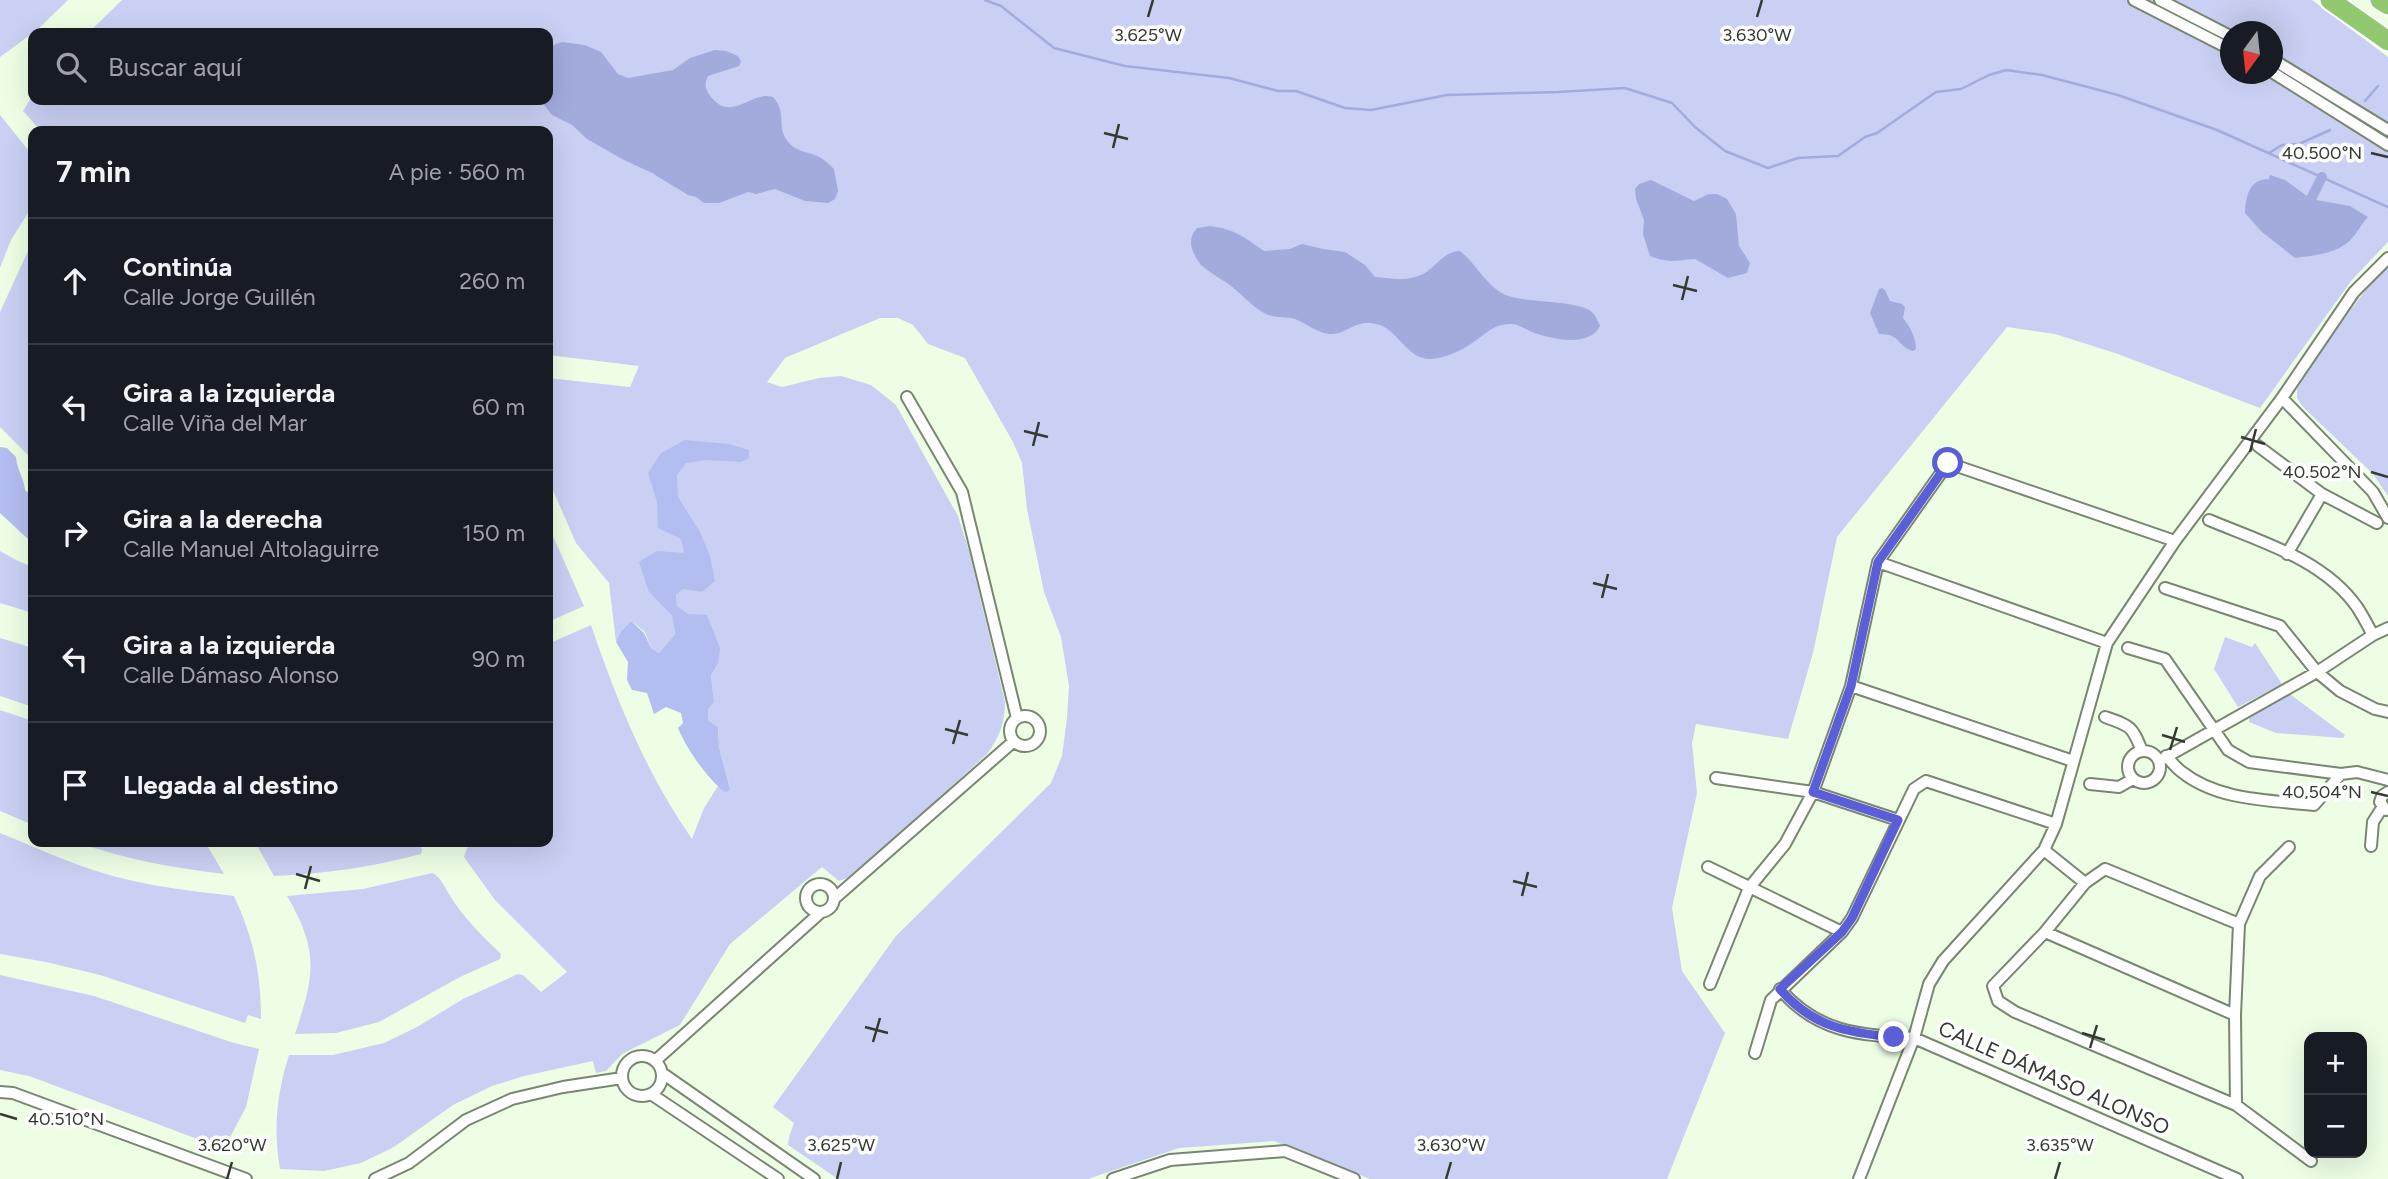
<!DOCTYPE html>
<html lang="es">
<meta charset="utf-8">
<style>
:root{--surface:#171b24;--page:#20242c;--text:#f1f3f6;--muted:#9ea1a6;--line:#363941}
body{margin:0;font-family:Figtree,sans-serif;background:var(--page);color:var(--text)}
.controls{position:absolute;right:21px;bottom:21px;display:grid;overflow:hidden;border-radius:14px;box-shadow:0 7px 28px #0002}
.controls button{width:63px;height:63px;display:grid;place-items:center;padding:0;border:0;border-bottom:2px solid var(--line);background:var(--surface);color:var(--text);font:35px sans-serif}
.compass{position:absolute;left:2220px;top:21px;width:63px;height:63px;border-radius:50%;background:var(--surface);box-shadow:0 7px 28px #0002;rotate:195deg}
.stop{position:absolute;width:21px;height:21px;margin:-16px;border:5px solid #5a5fd7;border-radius:50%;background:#fff}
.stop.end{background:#5a5fd7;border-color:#fff;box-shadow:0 2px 7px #0008}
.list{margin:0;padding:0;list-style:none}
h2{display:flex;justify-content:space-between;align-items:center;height:91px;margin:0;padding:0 28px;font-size:30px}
h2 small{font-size:23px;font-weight:400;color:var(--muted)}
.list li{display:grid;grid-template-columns:46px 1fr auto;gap:21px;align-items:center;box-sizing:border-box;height:126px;padding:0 28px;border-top:2px solid var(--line)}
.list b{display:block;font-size:26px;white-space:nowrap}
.list p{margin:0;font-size:23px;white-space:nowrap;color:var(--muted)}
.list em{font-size:23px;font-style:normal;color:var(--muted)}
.icon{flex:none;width:38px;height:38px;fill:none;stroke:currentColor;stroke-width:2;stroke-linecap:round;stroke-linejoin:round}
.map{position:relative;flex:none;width:2388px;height:1179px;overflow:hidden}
.search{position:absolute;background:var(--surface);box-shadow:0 7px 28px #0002;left:28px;top:28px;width:525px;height:77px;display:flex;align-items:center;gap:18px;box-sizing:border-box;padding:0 24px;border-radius:14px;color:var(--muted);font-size:26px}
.panel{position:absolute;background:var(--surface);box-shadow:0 7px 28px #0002;left:28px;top:126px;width:525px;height:721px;border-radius:14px}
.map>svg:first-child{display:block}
.green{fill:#cad0f3;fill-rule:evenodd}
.forest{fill:#b4bdef}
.water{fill:#a2abdc}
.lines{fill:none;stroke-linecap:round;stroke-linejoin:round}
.stream{stroke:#a2abdc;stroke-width:2.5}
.canal{stroke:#a2abdc;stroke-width:10}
.minor-casing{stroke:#798771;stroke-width:14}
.motorway-casing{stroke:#fff;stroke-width:23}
.minor{stroke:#fff;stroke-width:10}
.motorway{stroke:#92c970;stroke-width:19}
.route{stroke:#5a5fd7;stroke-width:9}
.ticks{fill:none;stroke:#343a31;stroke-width:2.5}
.labels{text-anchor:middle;stroke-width:7;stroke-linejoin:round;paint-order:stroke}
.street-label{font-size:21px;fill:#343a31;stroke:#fff}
.ticks-label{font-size:18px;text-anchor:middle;fill:#343a31;stroke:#fff;stroke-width:7;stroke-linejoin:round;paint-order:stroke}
</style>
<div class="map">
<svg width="2388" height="1179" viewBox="0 0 2388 1179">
<rect width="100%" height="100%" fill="#edfee5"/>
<path class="green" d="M0,0h68l-31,30 -37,27z
M122,0h2190l76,57v185l-37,39 -91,127 -142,-54 -63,-20 -48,-7 -170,210 -24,116 -25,86 -92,-15 -4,19 5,50 -25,115 10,63 43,62 -58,146h-297l-96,-38 -95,7 -91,31h-250l-50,-34 1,-8 5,-14 -21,-16 123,-171 155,-153 11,-27 5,-38 2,-32 -8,-49 -17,-45 -17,-83 -5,-46 -9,-21 -48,-84 -37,-14 -15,-19 -15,-7h-18l-95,40 -18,24 15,5 37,-9 22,-2 30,9 25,20 62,111 11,35 36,151c0,21 -6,36 -18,52l-82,75 -58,49 -8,3 -17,-14 -92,77 -50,81 -58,29 -16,17 -10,2 -3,-12 -69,15 -32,10 -39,19 -59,42 -33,16 -37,8 -44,-2c-7,-40 -3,-76 9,-114h44l51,-12 33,-16 46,-28 55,-25 5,1 18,17 26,-20 -72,-72 -31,-43 3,-9 6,-6h75v-198l43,-19c26,76 55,148 101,214l12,-31 14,-22 6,5 6,-4 -11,-40 -1,-20 -10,-7v-10l6,-8 -3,-27 -34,-69 -1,-12 8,-40 -35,38 23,24 3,18 -16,19 -8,-5 -6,-16 -14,-11 -10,10 -5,11 -7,-59 -33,-40 -28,-64v-101l82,9 9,-21 -91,-11v-224h-507l-18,-20 10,-16v5h515v-67h-460zM2230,32h42v42h-42z
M0,115l33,41v49l-22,35 -11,28z
M33,240v218l-1,1 -32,-32v-115z
M2388,264v232l-15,-22 -71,-68 -5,-8v-9c29,-43 56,-87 91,-125z
M548,525l36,81 -36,16v-98z
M0,551l18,10 15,6v46l-33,-10z
M2225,637l27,10 3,-4 27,41 -44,23 -24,-38z
M0,638l33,10v59l-33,-11z
M2287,692l58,43 -2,3 -67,-5 -27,-11v-7z
M0,710l33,11v104l-33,-14z
M0,833c35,14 69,30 106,41 41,12 85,17 128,22 19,41 27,76 27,123l-13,-4 -3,8 -145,-48 -54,-13 -46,-8z
M76,842h129l19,32c-51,-6 -100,-15 -148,-32z
M255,842h164l3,8 -1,4c-49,13 -97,20 -147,22z
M432,873c8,3 12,13 17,21 13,22 33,42 52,60l-1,5 -40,18 -81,45 -43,11 -41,1c19,-58 25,-82 -8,-138l76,-7z
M0,975l94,21 137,46 28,7 -13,58 -22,42 -195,-73 -29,-6z"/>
<path class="forest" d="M685,440l44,4 20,6v8l-8,4 -33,-2 -22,3 -9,12 1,22 22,35 10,24 5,25 -13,11 -19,-3 -7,5 1,12 11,8 19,1 13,33 -2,15 -7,12 3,27 -6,8v10l10,7 1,20 11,41 -1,3 -5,1c-18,-16 -37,-42 -46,-64l5,-5 -2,-10 -15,-6 -12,7 -7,-21 -15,-3 -5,-10 1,-18 -12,-20 5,-11 10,-10 13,12 7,15 8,5 16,-19 -3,-18 -23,-24 -10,-30 18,-11 27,2 -3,-14 -23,-11 -1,-26 -9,-29 13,-20z
M0,447l7,1 9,9c1,13 8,21 9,33l8,7v44l-5,-2 -28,-26z"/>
<path class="water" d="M562,42l23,3 16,7 17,22 10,4 45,-8 17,-12 25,-8 11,1 12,5 3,5 -2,5 -31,10c-4,8 -3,14 3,21 21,26 41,-7 62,0 14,15 4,28 13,42 9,14 23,12 35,19 5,3 9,7 13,11l4,22 -3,8 -7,4 -23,-2 -30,-12 -19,5 -8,-2 -29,11h-15l-8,-6 -8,-2 -36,-22 -30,-14 -35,-20 -15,-14 -20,-10 -11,-14 7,-1v-53z
M2270,175l15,5 26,19 39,7 18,11c-6,6 -9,13 -14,19 -14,18 -38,19 -59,22l-33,-26 -17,-19c1,-17 4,-34 24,-34z
M1651,180l43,21 15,-7h8l10,5 9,15 3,32 11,17 -3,10 -19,5 -33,-19c-19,1 -25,5 -45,-3l-7,-22 1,-14 -8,-21 -1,-10 4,-5z
M1210,226c27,4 32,10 54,25l26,-2 12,-5 21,5 22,3 20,13 10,12c16,1 33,5 48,-3 13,-7 21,-23 37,-23 18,14 28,40 52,46 18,5 69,4 80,15 4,4 6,9 8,14 -10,22 -50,13 -68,6 -7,-3 -12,-7 -20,-8 -17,-1 -24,8 -37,17 -12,9 -29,17 -44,18 -23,1 -32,-27 -51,-34 -26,-8 -31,10 -51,9 -12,-1 -23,-11 -34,-15 -10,-3 -21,0 -31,-6 -14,-8 -24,-21 -37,-30 -9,-6 -18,-11 -26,-18 -9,-12 -15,-25 -4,-37z
M1882,288l3,2 5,11 12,3 3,3 -2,11c7,8 13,20 13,31l-3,2c-16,-4 -11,-17 -34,-17l-9,-21 9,-24z"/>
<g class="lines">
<path class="stream" d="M985,0l16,6 53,42 71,18 104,12 49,13h18l49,17 26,2 76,-15 111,-3 67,-4 47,15 23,24 30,24 43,17 30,-10 40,-2 27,-19 12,-4 59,-41 25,-3 28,-14 17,-5 36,5 76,20 99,35 171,77
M2365,101l13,-15
M2269,153l13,-8 17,-1 31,-14"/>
<path class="canal" d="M2311,199l11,-22"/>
<defs>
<path id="minor" d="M2134,0l96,49
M2160,0l70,36
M2272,59l116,71
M2272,72l116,73
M907,397l55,95 55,226
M2282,398l91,94 15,26
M2258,446l64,48 55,29
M2209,520c52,22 114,39 148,87 6,9 11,19 16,28
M2287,554l35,-60
M1878,562l229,81
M2165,588l115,38 37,46 23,19 35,18 13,3
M2128,648l37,11 63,91 21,12 92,12 16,-2 31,8
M1851,686l222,75
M1010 731a15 15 0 1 1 30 0a15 15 0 1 1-30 0Z
M2105,717c26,9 27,9 37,34
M2128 767a16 16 0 1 1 32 0a16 16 0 1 1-32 0Z
M2166,756c5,5 10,12 16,16 36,29 89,28 132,33l27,-31
M2159,761l158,-89 56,-37 15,-7
M1716,778l97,14 85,28
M2090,784l29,3 14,-8
M2386,810l-6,-8 2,-6 6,-4
M2371,846l2,-24 9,-14
M2044,850l41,33
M1708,867l134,65
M806 898a14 14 0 1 1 28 0a14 14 0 1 1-28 0Z
M835,898l179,-157
M2239,924l-134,-55 -20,14 -40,49 -52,54 5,15 17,11 221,93 75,56
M2045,932l190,83
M1710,984l39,-96 36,-44 28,-52 38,-106 27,-124 70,-99 227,78
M1780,989c37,44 80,46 134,49l323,141
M1755,1053l16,-53 71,-68 10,-14 62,-129 12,-8 130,43
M622 1076a20 20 0 1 1 40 0a20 20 0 1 1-40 0Z
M655,1061l165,-148
M662,1073l152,106
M0,1092l13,1 233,86
M651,1094l127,85
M2236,1105l-1,-90 4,-91 21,-48 29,-29
M375,1179l34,-16 57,-43 46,-21 51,-12 59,-9
M1113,1179l57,-19 115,-9 69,28
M1859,1179l55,-141 15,-54 14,-23 101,-111 12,-26 51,-181 68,-102 107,-143 72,-106 34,-34"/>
<path id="motorway" d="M2330,0l58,41
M2380,0l8,5"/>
</defs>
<use href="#minor" class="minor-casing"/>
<use href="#motorway" class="motorway-casing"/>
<use href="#minor" class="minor"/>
<use href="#motorway" class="motorway"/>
</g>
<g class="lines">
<path class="route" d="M1894,1037c-47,-4 -83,-11 -114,-48l62,-57 10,-14 46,-98 -85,-28 38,-106 27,-124 70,-99"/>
</g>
<path class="ticks" d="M1148,17l5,-17M1757,17l5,-17M1104,133l24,6M1113,148l6,-24M2371,153l17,4M1673,285l24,6M1682,300l6,-24M1024,431l24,6M2241,437l24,7M1033,446l6,-24M2250,452l6,-23M2371,472l17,5M1593,583l24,6M1602,598l6,-24M945,729l23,6M2162,735l23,7M953,744l7,-24M2170,750l7,-23M2371,792l17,4M296,874l24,7M1513,881l24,6M305,889l6,-23M1522,896l6,-24M865,1027l23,6M2082,1033l23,7M873,1042l7,-24M2090,1048l7,-23M0,1114l17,5M227,1179l5,-17M837,1179l4,-17M1446,1179l5,-17M2055,1179l5,-17"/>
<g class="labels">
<g class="street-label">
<text transform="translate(2054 1078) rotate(24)" y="7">CALLE DÁMASO ALONSO</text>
</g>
</g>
<g class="ticks-label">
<text x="1148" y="41">3.625°W</text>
<text x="1757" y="41">3.630°W</text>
<text x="2322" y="159">40.500°N</text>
<text x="2322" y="478">40.502°N</text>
<text x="2322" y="798">40.504°N</text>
<text x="66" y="1125">40.510°N</text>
<text x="232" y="1151">3.620°W</text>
<text x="841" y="1151">3.625°W</text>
<text x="1451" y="1151">3.630°W</text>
<text x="2060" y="1151">3.635°W</text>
</g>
</svg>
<div class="controls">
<button>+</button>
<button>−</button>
</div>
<svg class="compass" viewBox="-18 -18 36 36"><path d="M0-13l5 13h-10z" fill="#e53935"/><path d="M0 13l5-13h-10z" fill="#9ea1a6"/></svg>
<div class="stop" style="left:1948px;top:463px"></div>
<div class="stop end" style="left:1894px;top:1037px"></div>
<div class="search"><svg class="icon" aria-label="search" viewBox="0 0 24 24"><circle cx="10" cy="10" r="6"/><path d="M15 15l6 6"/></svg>Buscar aquí</div>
<section class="panel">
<h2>7 min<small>A pie · 560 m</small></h2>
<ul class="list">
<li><svg class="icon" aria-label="ahead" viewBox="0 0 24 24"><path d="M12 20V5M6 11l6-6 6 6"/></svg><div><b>Continúa</b><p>Calle Jorge Guillén</p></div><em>260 m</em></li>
<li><svg class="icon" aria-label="left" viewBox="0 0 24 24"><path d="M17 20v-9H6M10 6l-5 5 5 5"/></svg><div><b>Gira a la izquierda</b><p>Calle Viña del Mar</p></div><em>60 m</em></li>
<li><svg class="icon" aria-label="right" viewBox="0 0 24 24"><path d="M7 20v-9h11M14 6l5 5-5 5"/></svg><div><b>Gira a la derecha</b><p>Calle Manuel Altolaguirre</p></div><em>150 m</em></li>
<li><svg class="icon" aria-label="left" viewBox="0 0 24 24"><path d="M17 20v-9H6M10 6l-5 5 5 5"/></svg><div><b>Gira a la izquierda</b><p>Calle Dámaso Alonso</p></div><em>90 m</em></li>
<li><svg class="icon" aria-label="arrive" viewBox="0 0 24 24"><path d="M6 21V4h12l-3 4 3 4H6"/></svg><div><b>Llegada al destino</b></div></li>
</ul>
</section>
</div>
